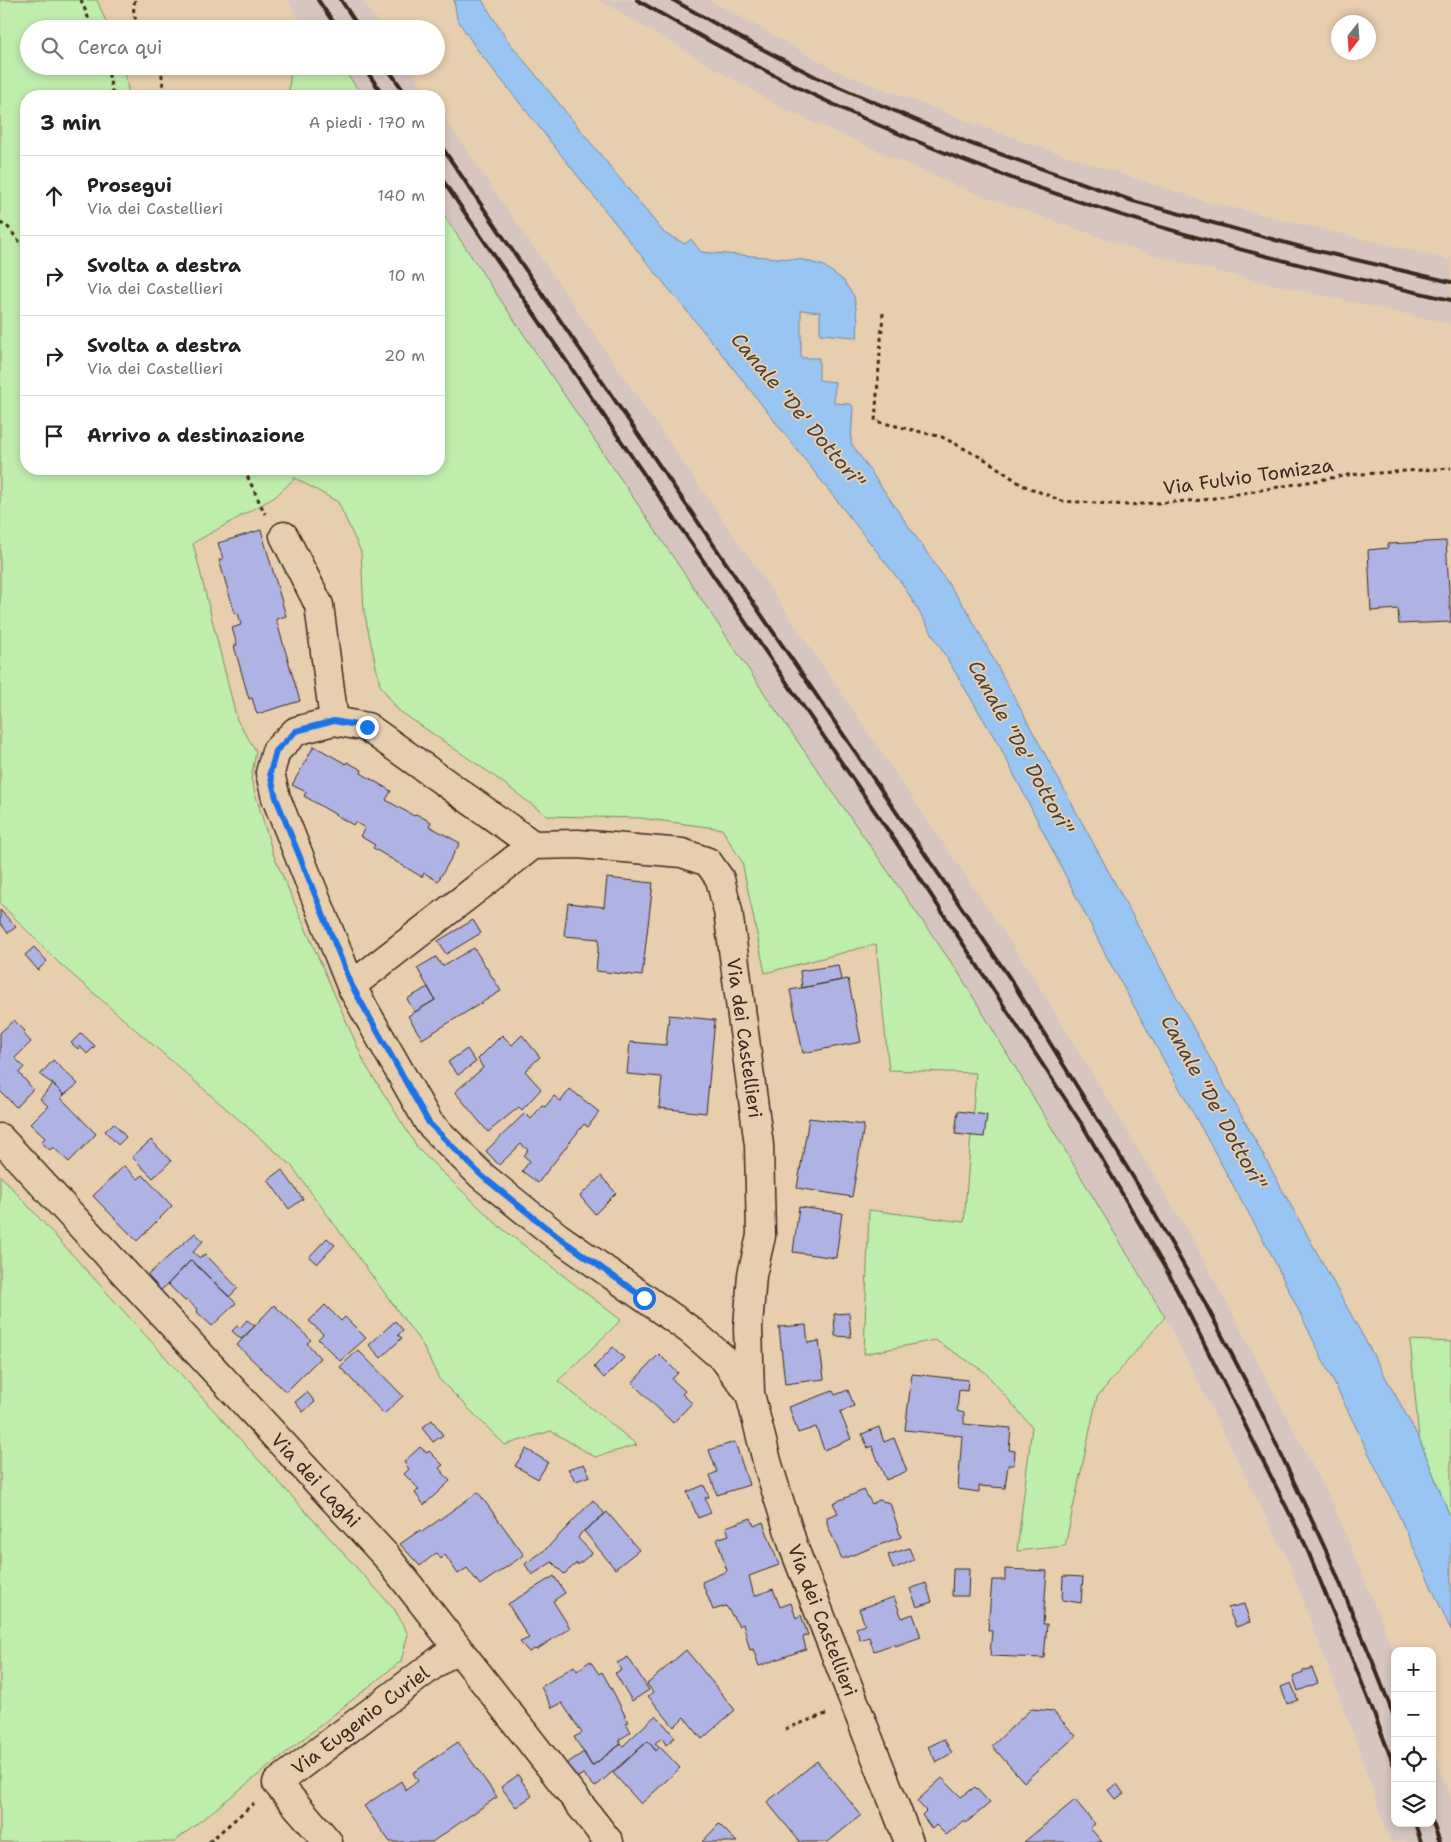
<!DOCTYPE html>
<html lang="it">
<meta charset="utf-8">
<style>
:root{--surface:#fff;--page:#f2f2f2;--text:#202124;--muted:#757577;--line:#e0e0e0}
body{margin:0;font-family:"Shantell Sans",sans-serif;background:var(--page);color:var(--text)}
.controls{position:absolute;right:15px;bottom:15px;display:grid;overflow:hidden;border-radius:10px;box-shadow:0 2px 8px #0003}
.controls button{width:45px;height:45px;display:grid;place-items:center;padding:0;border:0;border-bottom:1px solid var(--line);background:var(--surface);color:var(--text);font:25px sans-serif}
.compass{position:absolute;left:1331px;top:15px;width:45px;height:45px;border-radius:50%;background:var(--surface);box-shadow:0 2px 8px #0003;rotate:197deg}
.stop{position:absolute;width:15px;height:15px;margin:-11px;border:4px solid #1a73e8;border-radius:50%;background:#fff}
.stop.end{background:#1a73e8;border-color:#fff;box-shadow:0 1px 5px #0008}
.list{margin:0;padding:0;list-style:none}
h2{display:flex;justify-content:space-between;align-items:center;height:65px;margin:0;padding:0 20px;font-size:21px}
h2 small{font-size:16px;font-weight:400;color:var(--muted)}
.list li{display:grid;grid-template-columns:32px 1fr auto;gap:15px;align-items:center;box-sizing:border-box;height:80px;padding:0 20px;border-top:1px solid var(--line)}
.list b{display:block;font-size:19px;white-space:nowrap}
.list p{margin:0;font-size:16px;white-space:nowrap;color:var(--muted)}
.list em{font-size:16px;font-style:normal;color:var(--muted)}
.icon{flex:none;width:28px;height:28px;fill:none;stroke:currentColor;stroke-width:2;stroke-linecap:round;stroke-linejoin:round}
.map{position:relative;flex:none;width:1451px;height:1842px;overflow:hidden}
.search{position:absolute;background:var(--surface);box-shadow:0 2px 8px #0003;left:20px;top:20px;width:425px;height:55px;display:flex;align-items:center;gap:12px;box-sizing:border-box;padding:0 18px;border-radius:28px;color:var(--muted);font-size:19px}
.panel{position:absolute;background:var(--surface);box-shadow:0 2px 8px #0003;left:20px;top:90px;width:425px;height:385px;border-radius:20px}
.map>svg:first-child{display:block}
.built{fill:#d6c6bf}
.green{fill:#beedac;stroke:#7c8c65}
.water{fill:#99c5f2;stroke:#73879d}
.building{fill:#aeb3e4;stroke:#3b2a1e}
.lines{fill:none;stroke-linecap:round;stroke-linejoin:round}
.minor-casing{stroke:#3b2a1e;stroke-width:31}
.path{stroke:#3b2a1e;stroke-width:3;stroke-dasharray:4 4;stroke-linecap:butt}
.minor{stroke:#e7ceaf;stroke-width:28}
.rail{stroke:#3b2a1e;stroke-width:4}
.route{stroke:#1a73e8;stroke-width:6}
.labels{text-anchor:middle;stroke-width:4;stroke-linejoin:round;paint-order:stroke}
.street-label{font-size:19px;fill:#3b2a1e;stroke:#e7ceaf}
.water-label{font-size:20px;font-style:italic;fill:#49413e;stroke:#e7ceaf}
</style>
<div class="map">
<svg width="1451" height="1842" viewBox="0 0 1451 1842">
<rect width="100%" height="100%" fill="#e7ceaf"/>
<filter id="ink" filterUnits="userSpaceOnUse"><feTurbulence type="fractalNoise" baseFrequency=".02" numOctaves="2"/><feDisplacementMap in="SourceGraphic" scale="10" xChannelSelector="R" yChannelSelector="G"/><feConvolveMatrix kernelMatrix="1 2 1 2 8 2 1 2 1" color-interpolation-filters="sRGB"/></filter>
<g filter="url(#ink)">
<path class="built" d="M287,0h75l20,29h-73l-13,-15z
M599,0h111l131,73 183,69 181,59 246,59v64l-219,-49 -87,-22 -181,-64 -180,-80z
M341,66h67l21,30h-66z
M439,111l311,448 278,409 163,268 142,268 62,150v169h37v-78l19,54v43h-61l-33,-99 -70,-185 -122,-241 -205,-342 -187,-269 -334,-498z"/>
<path class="green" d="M0,0h97l12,29h-80v37h95l5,30h-103v373h413v-261l334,498 187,269 205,342 -68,80 -32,149 -48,5 15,-124 -47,-55 -50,-32 -71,14 5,-144 95,12 12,-149 -87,-3 -13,-126 -111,29 -23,-111 -20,-33 -81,-11 -94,-2 -57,-43 -92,-63 -18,-25 -16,-74 -3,-59 -23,-50 -43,-24 -20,19 -82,46 44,177 19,31 -5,28 22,75 92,210 54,86 81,77 121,93 -63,61 79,64 -42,12 -44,-26 -46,14 -66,-66 -17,-35 -131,-179 -232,-202 -59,-60z
M291,66h50l22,30h-65l-9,-6z
M0,1175l395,435 13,24 -7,27 -227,181h-174z
M1410,1340l41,2v177l-32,-81z"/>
<path class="water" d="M454,0h28l23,37 159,196 21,11 6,-5 10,13 103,8 20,6 19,14 11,16 4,25 -1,18 -3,-2 -34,-3v-22l-19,-2v48h18v22l16,2 -1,21 16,1 3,2 -2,37 117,169 227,419 224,407 32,81v111l-55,-121 -126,-257 -161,-291 -109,-214 -97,-162 -181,-231 -90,-110 -156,-196 -19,-29z"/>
<path class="building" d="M261,530l25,86 -10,3 24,82 -43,13 -5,-16 -3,1 -15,-53 3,-1 -5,-17 9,-3 -3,-12 -3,1 -16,-54 4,-1 -5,-16z
M1446,541l5,81 -52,2 -1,-15 -27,2 -3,-61 20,-2v-4z
M314,746l32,18 1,-2 15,8 -1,3 30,18 -5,9 28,16 2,-2 15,8 -2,4 31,17 -22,38 -14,-8 -2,4 -49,-29 2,-3 -15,-9 5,-8 -10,-6 -2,3 -49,-29 2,-4 -14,-7z
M607,878l46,5 -11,93 -46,-5 3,-32 -35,-3 4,-33 36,4z
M0,910l16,17 -8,6 -8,-10z
M473,920l8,13 -35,21 -8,-13z
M34,947l13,14 -9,9 -13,-15z
M474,948l27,43 -79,48 -14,-23 27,-16 -18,-32 19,-11 6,9z
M838,965l3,15 -39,8 -2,-17z
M848,979l13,63 -58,11 -13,-63z
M428,987l7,13 -20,12 -8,-13z
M669,1015l46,5 -9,93 -47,-5 3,-31 -35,-3 3,-32 36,3z
M14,1020l11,11 -2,2 8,9 -16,16 9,9 -5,6 14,16 -17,18 -16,-16v-58z
M81,1033l14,13 -8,8 -7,-8 -2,3 -7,-6z
M502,1035l10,10 10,-10 18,22 -15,14 16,18 -19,21 -3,-3 -31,25 -33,-40 28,-24 -5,-9z
M467,1049l9,13 -18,13 -10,-13z
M53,1060l25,24 -14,11 -11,-11 -13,-9z
M53,1084l11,11 -3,3 35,36 -27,28 -16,-15 -3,3 -9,-8 4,-4 -15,-14 18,-18 -8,-7z
M570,1089l29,23 -11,15 -4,-3 -46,59 -16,-12 8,-10 -6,-5 4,-6 -7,-6 -22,21 -13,-14 39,-38 6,6 11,-14 3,2 9,-11 7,5z
M958,1111l29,4 -3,22 -29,-3z
M809,1118l55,7 -12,72 -55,-9z
M114,1123l12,14 -8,8 -13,-14z
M151,1140l20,21 -18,17 -21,-21z
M124,1166l14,13 5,-4 29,31 -35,35 -44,-45z
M282,1170l21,29 -14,10 -21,-29z
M601,1176l15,17 -21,21 -15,-18z
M799,1207l43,6 -6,45 -43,-6z
M195,1233l8,8 -10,11 7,6 5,-4 33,34 -9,9 -38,-37 -23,24 -14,12 -13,-15z
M327,1238l8,7 -18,19 -8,-7z
M191,1260l45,43 -24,23 -15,-14 1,-2 -11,-10 -2,1 -17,-17z
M274,1305l37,35 -4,3 13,15 -34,34 -49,-47z
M325,1305l16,16 4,-4 21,21 -26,23 -22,-22 5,-5 -14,-13z
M849,1313l2,24 -16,-1 -1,-22z
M247,1320l8,6 -14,13 -9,-8 5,-5 3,2z
M395,1321l8,9 -5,5 4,3 -21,20 -12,-13z
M806,1325l2,18 11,-2 5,38 -39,5 -6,-57z
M613,1347l11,11 -20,20 -10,-11z
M358,1350l45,46 -19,18 -44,-47z
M659,1354l19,19 -6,6 13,12 -3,3 10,9 -19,20 -41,-40z
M912,1374l56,6 -1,11 -8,-1 -2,21 7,2v11l47,4 -2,22 6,1 -1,14h-6l-3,23 -26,-2v6l-21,-3 4,-53 -57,-6z
M848,1390l6,16 -14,6 11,27 -27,11 -8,-23 -18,6 -9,-26 44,-16 2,4z
M307,1392l8,10 -12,10 -8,-10z
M432,1420l11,15 -10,7 -11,-14z
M879,1427l5,15 10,-4 13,33 -21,9 -14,-34 -4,2 -6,-14z
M735,1442l14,43 -32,10 -7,-20 7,-3 -8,-22z
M420,1447l7,6 2,-2 14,14 -4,3 11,13 -26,24 -9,-12 4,-4 -15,-15 5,-5 -5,-7z
M526,1449l22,13 -10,17 -23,-13z
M584,1464l6,12 -14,5 -8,-12z
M704,1485l5,12 -4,1 6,15 -13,5 -11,-26z
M864,1490l8,14 7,-4 11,3 11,34 -59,22 -15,-35v-7l11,-4 -5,-10z
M478,1492l46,63 -44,30 -13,-17 -9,6 -13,-19 -4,4 -5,-6 -16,13 -20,-22 20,-14 2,2z
M593,1500l12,14 -24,19 -3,5 14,15 -14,12 -1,-2 -13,11 -12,-12 -20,13 -7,-11 21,-15z
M607,1512l32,38 -24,19 -31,-38z
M751,1518l3,8 9,-4 16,43 -30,11 5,20 19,-7 7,18 11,-4 5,15 5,-3 7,20 -5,2 3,12 -47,17 -6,-17 -3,1 -7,-26 -4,2 -13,-20 -13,4 -11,-28 25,-11 -10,-32 12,-4 -3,-8z
M909,1548l5,12 -21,9 -5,-14z
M953,1569h16l-1,27h-16z
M1005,1569l42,2 -4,53h4l-3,34 -54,-2 2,-26h-4l4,-50h13z
M554,1576l11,17 -12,8 17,27 -34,22 -1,-1 -6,3 -9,-10 9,-4 -21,-34z
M1063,1576l20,1 -2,26 -19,-3z
M926,1583l6,19 -15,5 -7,-18z
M894,1597l8,21 11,-4 8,23 -26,9 -1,-2 -20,7 -5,-14 -9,3 -4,-12 9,-3 -6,-16z
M1244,1604l6,18 -14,5 -8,-19z
M686,1650l49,60 -33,29 -18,-22 -10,10 -26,-31 5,-4 -6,-8z
M628,1657l21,33 -17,11 -17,-28 6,-3 -4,-7z
M590,1661l9,13 3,-2 13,23 13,27 -2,1 5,9 -12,8 2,4 -29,22 -18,-29 8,-4 -20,-30 -10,5 -11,-21 33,-21 3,5z
M1312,1668l6,15 -20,8 -5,-14 10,-4v-2z
M1291,1683l7,17 -11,4 -6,-17z
M1031,1709l22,2 23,25 -52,46 -32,-36z
M656,1715l19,22 -9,8 -4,-7 -7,5 5,4 -4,4 -8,-10 -53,46 -12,-13 -10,6 -10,-14 21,-14 8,14 29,-22 2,2z
M944,1739l8,14 -16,9 -8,-15z
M648,1741l8,10 4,-4 20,21 -39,36 -28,-31z
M458,1742l39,55 -65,45h-42l-26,-36 37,-25 5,9 12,-9 -5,-8z
M817,1761l44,54 -33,27h-28l-33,-40z
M518,1775l14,21 -16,11 -15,-20z
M942,1778l19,19 14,-10 15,16 -24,20 -2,-2 -18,14 -10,-10 -4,4 -10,-14 4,-4 -9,-10z
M1117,1784l7,10 -9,5 -7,-9z
M1075,1800l20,24 -5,4 12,14h-78z
M719,1824l18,18h-35z"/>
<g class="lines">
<defs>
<path id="minor" d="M284,536l35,69 15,116
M351,986l182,-141
M0,1138l386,418 223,286
M750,1394l-26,-35 -34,-29 -132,-93 -76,-61 -53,-53 -78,-137 -75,-188 -6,-25 6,-22 20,-20 38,-10 33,6 166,118 45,-1 104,9 26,9 12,17 8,32 31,234 2,91 -9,39 -4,52 2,67 18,71 26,83 115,294
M328,1842l-51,-59 180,-136"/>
</defs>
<use href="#minor" class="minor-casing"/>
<path class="path" d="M81,0l12,29
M135,0c-3,13 -1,18 7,29
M107,66l6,30
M161,66l2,21 -1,9
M0,223l7,3 19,24
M883,313l-8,108 67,16 46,24 34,24 40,16 65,4 76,-5 145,-25 103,-7
M244,469l21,45
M785,1729l41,-15
M209,1842l45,-39"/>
<use href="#minor" class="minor"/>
<path class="rail" d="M318,0l20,29
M341,0l19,29
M637,0c77,45 156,87 237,123 185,82 380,134 577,177
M673,0l68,38 75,39 153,66 164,58 168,46 150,35
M363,66l21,30
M386,66l21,30
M439,143l572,837 130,210 63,111 53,102 72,154 43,103 23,59
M439,175l459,670 185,281 89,154 133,264 53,129 37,95
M1432,1821l8,21
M1415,1823l6,19"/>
</g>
</g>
<g class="lines" filter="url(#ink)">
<path class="route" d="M367,727l-33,-6 -38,10 -20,20 -6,22 6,25 76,188 77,137 53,53 76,61 86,61"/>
</g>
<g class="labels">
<g class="street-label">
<text transform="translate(1248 476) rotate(-8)" y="7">Via Fulvio Tomizza</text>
<text transform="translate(745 1038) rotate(82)" y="7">Via dei Castellieri</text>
<text transform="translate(316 1480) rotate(47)" y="7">Via dei Laghi</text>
<text transform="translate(823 1620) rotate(69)" y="7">Via dei Castellieri</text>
<text transform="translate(360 1720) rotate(-37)" y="7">Via Eugenio Curiel</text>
</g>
<g class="water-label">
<text transform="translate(798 410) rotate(50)" y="7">Canale "De' Dottori"</text>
<text transform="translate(1021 747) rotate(61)" y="7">Canale "De' Dottori"</text>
<text transform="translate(1214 1102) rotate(61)" y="7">Canale "De' Dottori"</text>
</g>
</g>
</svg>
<div class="controls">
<button>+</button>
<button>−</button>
<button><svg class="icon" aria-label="locate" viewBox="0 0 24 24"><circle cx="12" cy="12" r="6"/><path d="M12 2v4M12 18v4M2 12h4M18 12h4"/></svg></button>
<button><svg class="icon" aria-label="layers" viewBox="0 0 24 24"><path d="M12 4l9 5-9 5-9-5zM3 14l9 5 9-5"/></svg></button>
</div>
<svg class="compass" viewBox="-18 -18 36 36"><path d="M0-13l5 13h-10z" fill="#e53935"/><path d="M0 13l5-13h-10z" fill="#757577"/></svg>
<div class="stop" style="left:644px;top:1298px"></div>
<div class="stop end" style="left:367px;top:727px"></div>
<div class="search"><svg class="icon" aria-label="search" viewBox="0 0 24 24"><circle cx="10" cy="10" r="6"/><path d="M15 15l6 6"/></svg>Cerca qui</div>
<section class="panel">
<h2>3 min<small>A piedi · 170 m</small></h2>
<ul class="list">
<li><svg class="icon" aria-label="ahead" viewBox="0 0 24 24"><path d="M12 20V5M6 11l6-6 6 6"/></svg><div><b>Prosegui</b><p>Via dei Castellieri</p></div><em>140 m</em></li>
<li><svg class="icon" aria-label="right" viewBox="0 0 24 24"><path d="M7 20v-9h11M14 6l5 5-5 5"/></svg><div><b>Svolta a destra</b><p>Via dei Castellieri</p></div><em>10 m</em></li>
<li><svg class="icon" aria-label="right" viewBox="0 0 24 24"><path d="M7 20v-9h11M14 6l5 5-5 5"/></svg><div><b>Svolta a destra</b><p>Via dei Castellieri</p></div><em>20 m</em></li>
<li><svg class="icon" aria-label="arrive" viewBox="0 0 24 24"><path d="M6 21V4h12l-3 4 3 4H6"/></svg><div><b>Arrivo a destinazione</b></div></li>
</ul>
</section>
</div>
